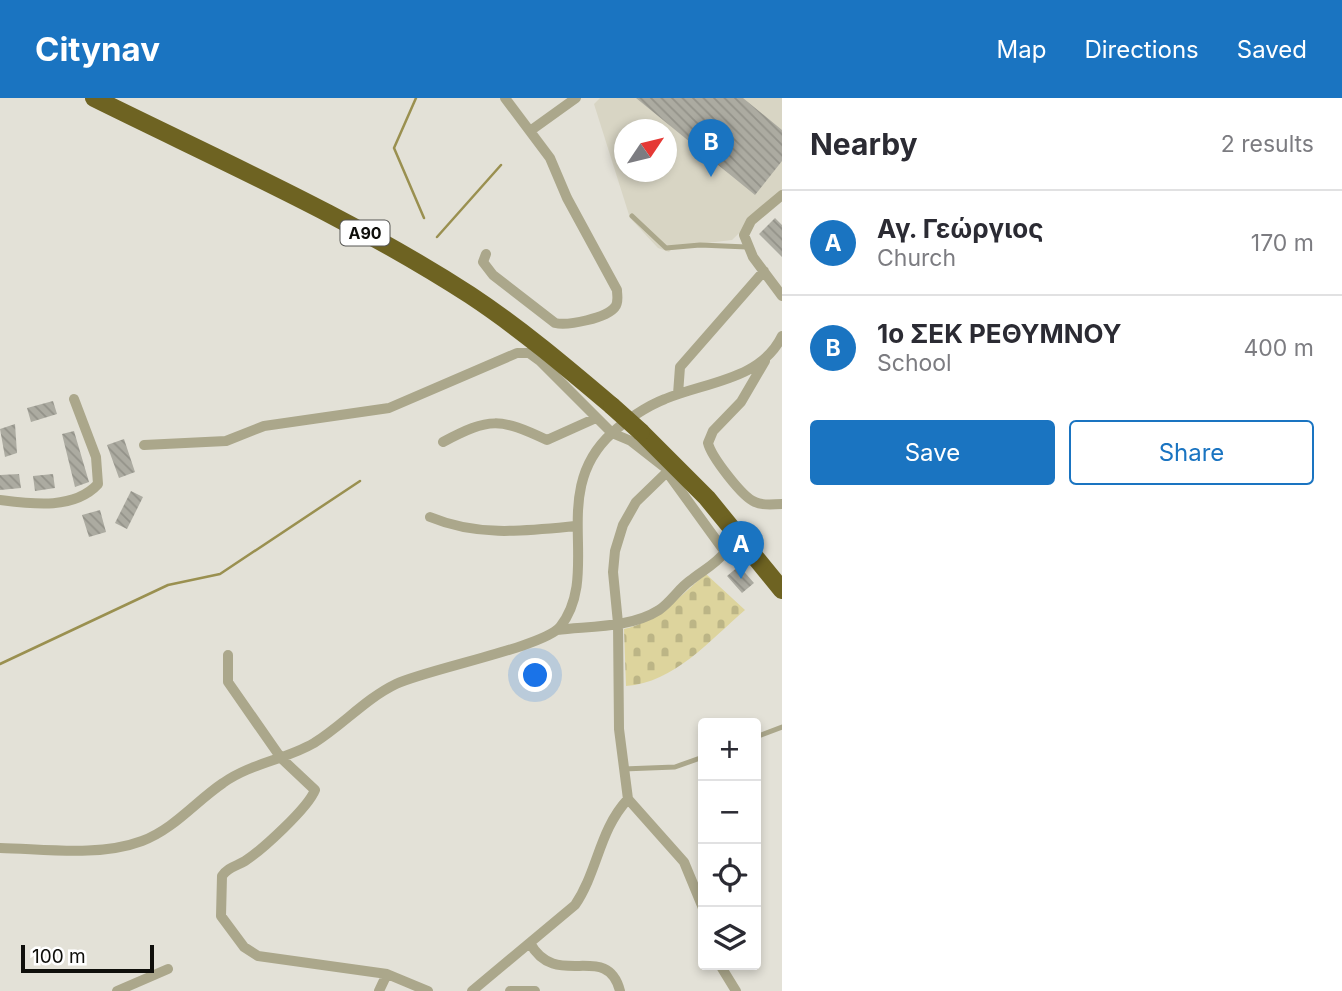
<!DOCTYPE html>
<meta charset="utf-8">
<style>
:root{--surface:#fff;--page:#f7f7f7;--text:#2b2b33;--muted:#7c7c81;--line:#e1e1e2;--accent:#1a74c1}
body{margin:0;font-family:Inter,sans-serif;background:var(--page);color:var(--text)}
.controls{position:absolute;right:21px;bottom:21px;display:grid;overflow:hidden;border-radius:7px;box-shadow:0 4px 10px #0003}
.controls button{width:63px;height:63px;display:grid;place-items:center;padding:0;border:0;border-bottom:2px solid var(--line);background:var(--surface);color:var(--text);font:35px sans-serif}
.compass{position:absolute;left:614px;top:21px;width:63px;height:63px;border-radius:50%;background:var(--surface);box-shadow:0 4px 10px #0003;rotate:55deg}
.scale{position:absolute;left:21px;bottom:18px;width:133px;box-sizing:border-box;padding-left:7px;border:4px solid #0f0f0b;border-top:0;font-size:19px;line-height:24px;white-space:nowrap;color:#0f0f0b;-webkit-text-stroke:5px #fff;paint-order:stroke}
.you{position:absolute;left:536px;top:578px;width:24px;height:24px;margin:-18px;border:5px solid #fff;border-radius:50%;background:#1a73e8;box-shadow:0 0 0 10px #1a73e833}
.badge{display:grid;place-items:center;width:46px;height:46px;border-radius:50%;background:var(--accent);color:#fff;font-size:23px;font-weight:700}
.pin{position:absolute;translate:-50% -58px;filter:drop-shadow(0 2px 4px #0008)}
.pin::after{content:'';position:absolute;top:37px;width:24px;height:21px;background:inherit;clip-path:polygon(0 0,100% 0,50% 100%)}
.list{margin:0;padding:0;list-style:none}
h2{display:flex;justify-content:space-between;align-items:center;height:91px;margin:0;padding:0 28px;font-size:30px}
h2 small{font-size:23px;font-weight:400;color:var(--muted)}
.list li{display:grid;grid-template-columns:46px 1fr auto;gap:21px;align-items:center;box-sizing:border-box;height:105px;padding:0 28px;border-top:2px solid var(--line)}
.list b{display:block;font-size:26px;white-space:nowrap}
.list p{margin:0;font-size:23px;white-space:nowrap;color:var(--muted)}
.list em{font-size:23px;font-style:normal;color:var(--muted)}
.actions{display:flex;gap:14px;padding:21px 28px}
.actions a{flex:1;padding:16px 0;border:2px solid var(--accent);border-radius:7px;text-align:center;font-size:24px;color:var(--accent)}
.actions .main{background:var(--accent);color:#fff}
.icon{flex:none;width:38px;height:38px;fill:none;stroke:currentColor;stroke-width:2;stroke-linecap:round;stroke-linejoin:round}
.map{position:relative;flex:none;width:782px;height:893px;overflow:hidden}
header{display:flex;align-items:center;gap:42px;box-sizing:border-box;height:98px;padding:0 35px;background:var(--accent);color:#fff}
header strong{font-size:33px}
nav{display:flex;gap:38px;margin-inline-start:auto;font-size:24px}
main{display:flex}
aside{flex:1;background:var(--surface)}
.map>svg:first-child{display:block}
.built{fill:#d8d5c4;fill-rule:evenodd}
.cemetery{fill:url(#cemetery-stones)}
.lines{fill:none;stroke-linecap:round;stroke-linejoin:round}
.stream{stroke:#9a9050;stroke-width:2.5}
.building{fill:url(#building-back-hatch)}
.lane{stroke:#aba78b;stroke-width:5}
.street{stroke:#aba78b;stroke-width:10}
.highway{stroke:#6e6322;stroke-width:18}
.highway-bridge{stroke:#6e6322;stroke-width:18}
.labels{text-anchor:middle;stroke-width:7;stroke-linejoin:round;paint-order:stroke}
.shield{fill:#fff;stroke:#575754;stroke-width:2}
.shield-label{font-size:16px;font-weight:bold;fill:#0f0f0b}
</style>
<header>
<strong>Citynav</strong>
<nav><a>Map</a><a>Directions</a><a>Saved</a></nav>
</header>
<main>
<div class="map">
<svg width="782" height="893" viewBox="0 0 782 893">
<defs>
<pattern id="cemetery-stones" width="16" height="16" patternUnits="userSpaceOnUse" patternTransform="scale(1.75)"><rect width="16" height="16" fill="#ddd49d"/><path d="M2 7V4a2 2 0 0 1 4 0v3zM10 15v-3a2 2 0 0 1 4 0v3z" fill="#bcb586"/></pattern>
<pattern id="building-back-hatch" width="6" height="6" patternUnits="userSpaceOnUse" patternTransform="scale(1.75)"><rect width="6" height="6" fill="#acaba1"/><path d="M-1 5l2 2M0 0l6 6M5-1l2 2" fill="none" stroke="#939289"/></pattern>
</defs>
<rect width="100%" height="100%" fill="#e3e1d7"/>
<path class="built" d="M600,0h182v93l-50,49 -59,7 -4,5 -11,-4 -28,-30 -36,-114zM624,32h42v42h-42z"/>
<path class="cemetery" d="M706,476l39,36c-35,30 -71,73 -119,76l-2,-57c33,-7 57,-34 82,-55z"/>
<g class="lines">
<path class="stream" d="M416,0l-22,50 30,70
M437,139l64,-72
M0,566l168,-79 52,-11 140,-93"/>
</g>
<path class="building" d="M636,0h107l39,32v31l-27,34z
M775,120l7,7v32l-23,-23z
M53,303l4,13 -26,8 -4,-14z
M15,326l2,29 -12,4 -5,-28z
M74,333l15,51 -14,5 -13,-53z
M124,341l11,33 -16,6 -12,-33z
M19,376l2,14 -21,2v-15z
M53,376l2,14 -20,3 -2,-15z
M131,393l12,6 -16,32 -12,-6z
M100,412l6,22 -17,5 -7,-22z
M739,468l15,17 -12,10 -15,-17z"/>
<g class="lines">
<path class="lane" d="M632,118l34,32 34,-3 47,2
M756,639l26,-10
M623,671l52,-2 28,-10"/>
<path class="street" d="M530,33l46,-33
M782,97l-31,26 -7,14 9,22 29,39
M486,156l-3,8 10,13 62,48c13,3 52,-5 60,-16 4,-5 2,-11 2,-17l-50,-92 -17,-40 -45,-60
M765,263l-24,41 -28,29 -5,12c3,13 34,54 47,59 8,4 18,2 27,2
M678,296l2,-27 84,-96
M443,344c47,-25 57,-24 104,-2l49,-22
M144,347l82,-4 38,-15 125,-18 128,-55h12l11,8 72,72 19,8 32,25
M0,402c32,4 74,10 98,-16l-2,-27 -22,-58
M430,419c48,20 95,14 146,9
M557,532c32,-4 74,-2 102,-20 12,-8 20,-22 32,-30 12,-10 24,-15 34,-28l-58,-80 -31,30 -13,23 -8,26 -2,21 5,51 1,106 9,70 56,63 19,46
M228,557v27l53,76 34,32c-7,18 -53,60 -70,71 -8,5 -17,6 -23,15l-1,40 23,31 14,9 129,18 41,17
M0,750c45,1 99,9 142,-7 32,-12 53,-39 81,-58 28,-20 62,-23 91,-40 29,-18 51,-44 82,-59 32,-15 147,-37 164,-57 43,-55 -13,-135 52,-194 14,-13 35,-27 53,-34 40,-17 96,-19 117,-63
M530,845c26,48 77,-3 90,48
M720,867l16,26
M117,893l51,-22
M379,893l8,-17
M472,893l103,-86c23,-34 24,-75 53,-106
M510,893h25"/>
<path class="highway" d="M94,0c127,63 257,120 376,197 50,33 96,72 142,111
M641,334l66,66 75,92"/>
<path class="highway-bridge" d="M612,308l29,26"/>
</g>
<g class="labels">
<rect class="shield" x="340.5" y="122.5" width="49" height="25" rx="5"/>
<g class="shield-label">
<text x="365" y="141">Α90</text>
</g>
</g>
</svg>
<div class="controls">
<button>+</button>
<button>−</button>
<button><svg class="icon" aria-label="locate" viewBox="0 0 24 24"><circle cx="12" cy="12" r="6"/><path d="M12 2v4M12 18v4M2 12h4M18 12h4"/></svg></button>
<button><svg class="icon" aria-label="layers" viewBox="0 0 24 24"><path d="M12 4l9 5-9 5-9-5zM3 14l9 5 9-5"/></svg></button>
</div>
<svg class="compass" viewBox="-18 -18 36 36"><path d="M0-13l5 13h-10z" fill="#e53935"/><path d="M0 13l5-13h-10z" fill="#7c7c81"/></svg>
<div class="scale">100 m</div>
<div class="you"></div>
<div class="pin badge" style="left:741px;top:481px">A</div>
<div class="pin badge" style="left:711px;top:79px">B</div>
</div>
<aside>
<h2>Nearby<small>2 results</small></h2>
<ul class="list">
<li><span class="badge">A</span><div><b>Αγ. Γεώργιος</b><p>Church</p></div><em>170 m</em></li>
<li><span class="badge">B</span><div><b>1ο ΣΕΚ ΡΕΘΥΜΝΟΥ</b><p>School</p></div><em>400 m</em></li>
</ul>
<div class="actions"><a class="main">Save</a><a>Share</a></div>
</aside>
</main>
